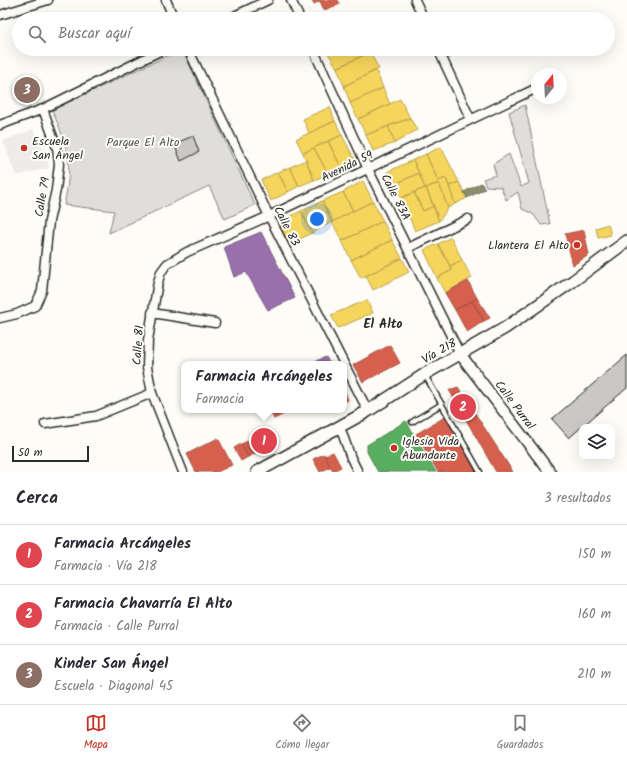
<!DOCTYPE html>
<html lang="es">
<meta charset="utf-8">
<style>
:root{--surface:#fff;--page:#f2f2f3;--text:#2b2b33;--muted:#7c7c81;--line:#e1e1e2;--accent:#c8321e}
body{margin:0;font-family:Kalam,sans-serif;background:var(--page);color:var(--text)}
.controls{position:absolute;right:12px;bottom:12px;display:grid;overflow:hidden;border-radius:8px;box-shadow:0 4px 16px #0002}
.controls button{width:36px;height:36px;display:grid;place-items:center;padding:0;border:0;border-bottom:1px solid var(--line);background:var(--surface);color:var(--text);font:20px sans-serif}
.compass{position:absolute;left:531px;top:68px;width:36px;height:36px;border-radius:50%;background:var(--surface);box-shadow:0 4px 16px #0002;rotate:18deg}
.scale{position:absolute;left:12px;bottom:10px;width:77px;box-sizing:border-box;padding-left:4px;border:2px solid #2b2b2b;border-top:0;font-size:11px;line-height:14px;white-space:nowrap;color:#2b2b2b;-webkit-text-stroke:3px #fdfcf7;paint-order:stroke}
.you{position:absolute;left:317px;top:219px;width:14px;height:14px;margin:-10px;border:3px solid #fff;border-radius:50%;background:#1a73e8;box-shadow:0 0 0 6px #1a73e833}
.badge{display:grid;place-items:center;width:26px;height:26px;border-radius:50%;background:var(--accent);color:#fff;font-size:13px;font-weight:700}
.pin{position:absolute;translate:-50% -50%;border:2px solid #fff;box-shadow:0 1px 4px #0006}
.popup{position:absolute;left:181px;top:361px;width:166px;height:52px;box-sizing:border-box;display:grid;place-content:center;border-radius:8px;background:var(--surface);filter:drop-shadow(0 1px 3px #0005);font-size:13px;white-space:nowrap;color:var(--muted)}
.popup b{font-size:15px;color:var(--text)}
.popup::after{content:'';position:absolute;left:50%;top:100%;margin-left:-8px;border:8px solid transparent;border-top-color:var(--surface)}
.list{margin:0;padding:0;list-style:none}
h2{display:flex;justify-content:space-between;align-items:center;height:52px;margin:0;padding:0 16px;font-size:17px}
h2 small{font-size:13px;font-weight:400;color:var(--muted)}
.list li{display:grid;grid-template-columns:26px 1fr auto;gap:12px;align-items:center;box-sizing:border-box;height:60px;padding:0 16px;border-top:1px solid var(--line)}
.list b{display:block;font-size:15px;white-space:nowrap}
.list p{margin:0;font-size:13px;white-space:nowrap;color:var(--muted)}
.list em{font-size:13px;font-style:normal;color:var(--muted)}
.icon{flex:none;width:22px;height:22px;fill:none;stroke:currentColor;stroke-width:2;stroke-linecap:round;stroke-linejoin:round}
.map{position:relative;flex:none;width:627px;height:472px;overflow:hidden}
.search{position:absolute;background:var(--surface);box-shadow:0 4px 16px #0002;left:12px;right:12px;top:12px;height:44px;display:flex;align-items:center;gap:10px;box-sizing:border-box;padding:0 14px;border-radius:22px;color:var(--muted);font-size:15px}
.sheet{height:232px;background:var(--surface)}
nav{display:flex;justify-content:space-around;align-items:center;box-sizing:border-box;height:56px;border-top:1px solid var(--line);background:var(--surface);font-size:11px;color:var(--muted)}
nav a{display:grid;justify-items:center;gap:2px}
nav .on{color:var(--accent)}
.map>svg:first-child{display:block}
.built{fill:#edece8}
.green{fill:#dfdeda;stroke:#858482}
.homes{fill:#f6d55c;stroke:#b9a24d}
.shops{fill:#d6604d;stroke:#a35043}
.offices{fill:#9970ab;stroke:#785b85}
.public{fill:#5aae61;stroke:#4c8751}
.industry{fill:#8c8c6e;stroke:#6f6f5a}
.building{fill:#c9c8c4;stroke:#2b2b2b}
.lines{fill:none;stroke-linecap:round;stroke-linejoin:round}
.service-casing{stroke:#2b2b2b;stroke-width:7}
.minor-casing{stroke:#2b2b2b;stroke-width:11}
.tertiary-casing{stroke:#2b2b2b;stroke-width:13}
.secondary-casing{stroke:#2b2b2b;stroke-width:14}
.service{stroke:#fdfcf7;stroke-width:4}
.minor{stroke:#fdfcf7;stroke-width:8}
.tertiary{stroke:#fdfcf7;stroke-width:10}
.secondary{stroke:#fdfcf7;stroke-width:11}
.poi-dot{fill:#c8321e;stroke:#fdfcf7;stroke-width:1.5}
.labels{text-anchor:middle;stroke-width:4;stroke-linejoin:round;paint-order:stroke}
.poi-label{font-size:12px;fill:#2b2b2b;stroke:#fdfcf7;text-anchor:start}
.park-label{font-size:12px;fill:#585857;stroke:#fdfcf7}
.street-label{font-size:12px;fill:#2b2b2b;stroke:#fdfcf7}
.neighbourhood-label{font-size:13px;font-weight:bold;fill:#2b2b2b;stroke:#fdfcf7}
</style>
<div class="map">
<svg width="627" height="472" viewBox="0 0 627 472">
<rect width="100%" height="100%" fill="#fdfcf7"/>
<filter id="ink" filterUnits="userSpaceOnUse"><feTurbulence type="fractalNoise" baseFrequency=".025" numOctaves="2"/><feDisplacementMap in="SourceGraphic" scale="8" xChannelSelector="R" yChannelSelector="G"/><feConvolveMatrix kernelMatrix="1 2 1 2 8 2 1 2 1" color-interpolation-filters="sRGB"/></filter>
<g filter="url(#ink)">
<path class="built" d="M29,79l6,15 -10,4 -6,-12z
M33,129l13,25 3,14 -33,8 -13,-35z"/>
<path class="green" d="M173,53l12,2 70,150 -30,14 -16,-33 -100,47 5,-22 -50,-6c9,-42 5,-56 -12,-95z
M525,105l25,119 -9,1 -8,-11 -11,-5 -4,-17 -12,8 -5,-13 -15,-1 -3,-7 13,-4 -3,-11 16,-10 12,33 8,-4 -20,-71z"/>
<path class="homes" d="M336,49h41l-40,19 -9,-15z
M370,52l9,17 -35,17 -7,-18z
M376,70l7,18 -33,15 -6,-17z
M383,88l7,16 -32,15 -8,-16z
M400,99l10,19 -44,17 -8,-16z
M330,107l5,14 -26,12 -6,-14z
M410,118l7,12 -22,13 -7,-17z
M335,121l7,14 -39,18 -7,-14z
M388,126l7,17 -22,8 -7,-16z
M342,135l14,27 -14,7 -14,-28z
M328,141l14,28 -14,5 -14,-26z
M441,147l18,35 -10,4 -3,-8 -8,3 -12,-27z
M314,148l14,26 -14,6 -11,-27z
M426,154l13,29 -14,5 -12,-28z
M306,160l8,20 -15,6 -9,-19z
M413,160l6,13 -26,12 -6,-13z
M290,167l9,19 -11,6 -10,-20z
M278,172l10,20 -17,9 -10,-21z
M419,173l6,15 -24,10 -8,-13z
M446,178l9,26 -7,4 -10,-27z
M363,181l10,20 -20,10 -10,-19z
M459,182l8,16 -12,6 -6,-18z
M439,183l9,25 -9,13 -13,-33z
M426,188l8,18 -11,5 -9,-19z
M343,192l10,19 -21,11 -10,-21z
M414,192l9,19 11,-5 5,15 -24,10 -14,-33z
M322,201l10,21 -20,11 -11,-22z
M373,201l10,20 -41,20 -10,-19z
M301,211l11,22 -23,11 -11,-22z
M383,221l9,19 -41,20 -9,-19z
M608,224l3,11 -13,3 -2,-10z
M451,237l11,23 -12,6 -12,-22z
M392,240l10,18 -41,20 -10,-18z
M438,244l14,26 -15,8 -13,-28z
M402,258l7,14 -36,18 -7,-14z
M462,260l10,18 -27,15 -8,-15 15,-8 -2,-4z
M367,300l6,13 -35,15 -7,-13z"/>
<path class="shops" d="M311,0h27l2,4 -16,6 -4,-9 -6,3z
M584,230l5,25 -16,10 -8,-31z
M468,281l9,17 -22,12 -10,-17z
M477,298l13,20 -6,3 -12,-20z
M472,301l12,20 -17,11 -12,-22z
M390,345l10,18 -37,19 -10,-17z
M458,387l55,85h-17l-47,-82z
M344,390l4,10 -4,2z
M270,410h22l-18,9z
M445,417l32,55h-39l-22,-38z
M265,432l7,13 -9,5 -7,-13z
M256,437l7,13 -7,3 -6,-13z
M218,438l14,27 -15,7h-21l-9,-18z
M250,440l6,13 -8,4 -7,-13z
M241,444l7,13 -7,4 -7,-13z
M333,452l8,15 -8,4 -8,-15z
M324,454l6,13 -10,5 -7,-13z"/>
<path class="offices" d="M261,232l34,66 -27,12 -22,-38 -12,5 -10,-30z
M326,357l4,7h-22z"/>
<path class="public" d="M406,421l9,16 21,35h-58l-11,-20v-7z"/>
<path class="industry" d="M481,183l4,6 -18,9 -3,-6z"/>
<path class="building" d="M193,136l6,16 -18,9 -7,-17z
M627,355v33l-58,50 -17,-19z"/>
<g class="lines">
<defs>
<path id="service" d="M425,375l55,97
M412,422l30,-18"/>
<path id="minor" d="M166,0l8,19
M291,0l9,19
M415,0l9,19
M0,15l48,-15
M228,19l40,-19
M188,49l81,167 99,195
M313,49l55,120 92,185
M438,49l32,69
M0,125l43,-16 121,-60
M408,248l60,-29
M152,313l63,10
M0,318l17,-4 18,-8 7,-15 7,-70 7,-31 3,-26 -2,-16 -14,-39
M45,424l51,-8 56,-23
M340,427l11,31 7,14
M183,472l-31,-79 -5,-26 1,-27 10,-58 3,-10 6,-8 20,-12 82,-36 268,-128"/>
<path id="tertiary" d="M460,354l90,118"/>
<path id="secondary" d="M257,472l111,-61 57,-37 80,-46 68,-47 54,-40"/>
</defs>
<use href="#service" class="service-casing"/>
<use href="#minor" class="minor-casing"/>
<use href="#tertiary" class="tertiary-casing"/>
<use href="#secondary" class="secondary-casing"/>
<use href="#service" class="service"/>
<use href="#minor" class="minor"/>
<use href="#tertiary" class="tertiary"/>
<use href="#secondary" class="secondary"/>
</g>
</g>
<g class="poi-dot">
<circle cx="24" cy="148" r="4"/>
<circle cx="577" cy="245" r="4"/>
<circle cx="394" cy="448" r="4"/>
</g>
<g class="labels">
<g class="poi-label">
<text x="32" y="145">Escuela<tspan x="32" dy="14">San Ángel</tspan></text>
<text x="569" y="249" text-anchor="end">Llantera El Alto</text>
<text x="402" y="445">Iglesia Vida<tspan x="402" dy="14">Abundante</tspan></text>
</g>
<g class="park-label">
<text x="143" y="146">Parque El Alto</text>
</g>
<g class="street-label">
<text transform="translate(347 166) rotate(-26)" y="4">Avenida 59</text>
<text transform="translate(42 197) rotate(-80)" y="4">Calle 79</text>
<text transform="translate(396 197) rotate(63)" y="4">Calle 83A</text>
<text transform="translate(287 226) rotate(63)" y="4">Calle 83</text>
<text transform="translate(138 345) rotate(-86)" y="4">Calle 81</text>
<text transform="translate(439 351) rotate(-30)" y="4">Vía 218</text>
<text transform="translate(515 405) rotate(53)" y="4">Calle Purral</text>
</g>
<g class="neighbourhood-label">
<text x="383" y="328">El Alto</text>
</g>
</g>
</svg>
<div class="controls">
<button><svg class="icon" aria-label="layers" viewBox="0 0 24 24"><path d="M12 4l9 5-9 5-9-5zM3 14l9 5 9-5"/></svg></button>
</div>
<svg class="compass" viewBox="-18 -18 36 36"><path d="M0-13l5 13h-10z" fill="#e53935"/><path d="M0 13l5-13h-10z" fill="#7c7c81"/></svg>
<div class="scale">50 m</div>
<div class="you"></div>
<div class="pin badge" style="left:264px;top:441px;background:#e0444e">1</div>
<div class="popup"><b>Farmacia Arcángeles</b>Farmacia</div>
<div class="pin badge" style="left:463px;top:407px;background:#e0444e">2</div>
<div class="pin badge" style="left:27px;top:90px;background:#8d6e63">3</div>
<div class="search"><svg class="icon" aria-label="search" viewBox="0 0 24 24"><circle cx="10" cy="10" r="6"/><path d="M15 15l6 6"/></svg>Buscar aquí</div>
</div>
<section class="sheet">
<h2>Cerca<small>3 resultados</small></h2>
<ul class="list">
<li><span class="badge" style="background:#e0444e">1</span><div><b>Farmacia Arcángeles</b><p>Farmacia · Vía 218</p></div><em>150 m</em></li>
<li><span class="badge" style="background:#e0444e">2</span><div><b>Farmacia Chavarría El Alto</b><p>Farmacia · Calle Purral</p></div><em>160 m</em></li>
<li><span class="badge" style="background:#8d6e63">3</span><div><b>Kinder San Ángel</b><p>Escuela · Diagonal 45</p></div><em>210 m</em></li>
</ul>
</section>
<nav>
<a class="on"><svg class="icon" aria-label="map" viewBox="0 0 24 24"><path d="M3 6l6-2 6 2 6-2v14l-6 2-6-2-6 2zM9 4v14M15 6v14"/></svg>Mapa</a>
<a><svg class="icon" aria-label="directions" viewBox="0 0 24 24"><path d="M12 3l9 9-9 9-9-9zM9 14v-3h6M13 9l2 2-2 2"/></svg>Cómo llegar</a>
<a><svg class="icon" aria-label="saved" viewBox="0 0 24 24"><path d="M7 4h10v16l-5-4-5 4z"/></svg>Guardados</a>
</nav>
